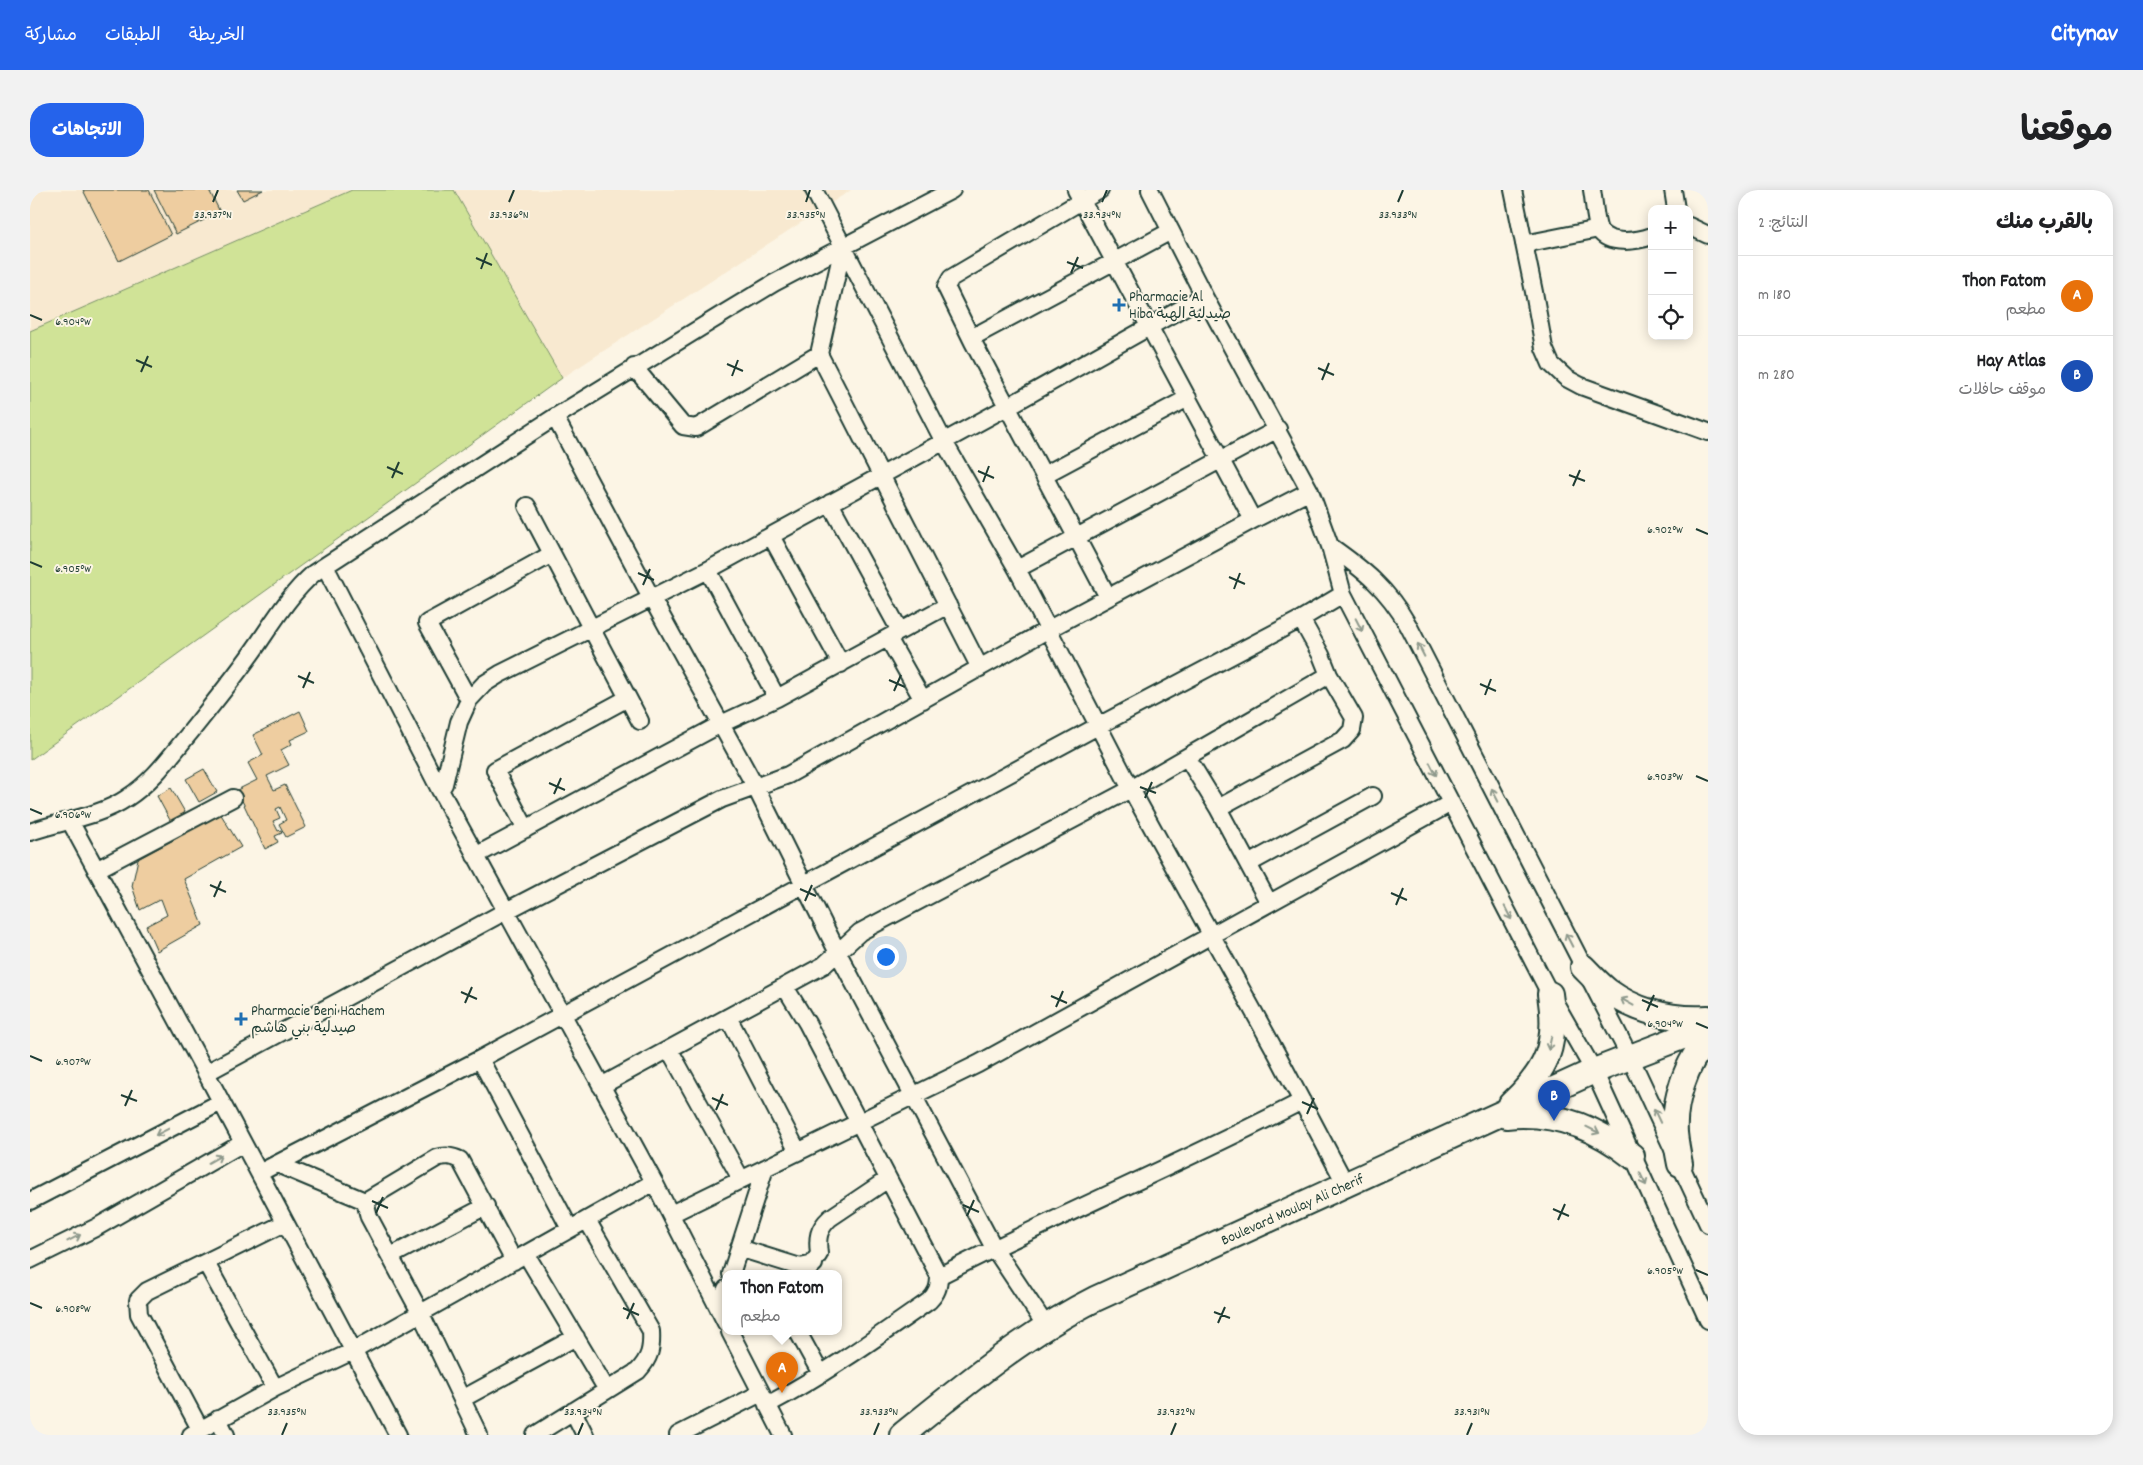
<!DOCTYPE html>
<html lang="ar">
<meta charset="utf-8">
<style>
:root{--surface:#fff;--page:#f2f2f2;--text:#202124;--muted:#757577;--line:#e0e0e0;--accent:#2563eb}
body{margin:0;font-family:Dekko,"Playpen Sans Arabic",sans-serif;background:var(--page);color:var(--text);direction:rtl}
.controls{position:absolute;right:15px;top:15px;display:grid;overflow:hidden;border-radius:10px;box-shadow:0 2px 12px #0003}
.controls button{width:45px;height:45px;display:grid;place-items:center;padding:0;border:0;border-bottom:1px solid var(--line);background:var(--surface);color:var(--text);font:25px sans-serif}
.you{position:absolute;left:855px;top:766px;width:18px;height:18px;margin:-12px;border:4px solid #fff;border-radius:50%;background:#1a73e8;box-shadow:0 0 0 8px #1a73e833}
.badge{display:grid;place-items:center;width:32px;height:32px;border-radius:50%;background:var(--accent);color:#fff;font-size:16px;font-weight:700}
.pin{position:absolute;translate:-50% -41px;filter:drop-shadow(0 1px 2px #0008)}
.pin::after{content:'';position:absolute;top:26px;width:18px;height:15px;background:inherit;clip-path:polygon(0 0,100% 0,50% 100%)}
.popup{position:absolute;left:692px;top:1080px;width:120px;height:65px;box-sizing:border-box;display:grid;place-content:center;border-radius:10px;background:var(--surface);filter:drop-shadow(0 1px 4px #0005);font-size:16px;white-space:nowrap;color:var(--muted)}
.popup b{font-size:19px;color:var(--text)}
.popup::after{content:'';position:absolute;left:50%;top:100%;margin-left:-10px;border:10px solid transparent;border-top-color:var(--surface)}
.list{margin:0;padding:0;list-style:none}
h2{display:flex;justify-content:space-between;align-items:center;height:65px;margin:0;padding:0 20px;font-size:21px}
h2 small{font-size:16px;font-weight:400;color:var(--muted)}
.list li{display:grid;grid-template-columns:32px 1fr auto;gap:15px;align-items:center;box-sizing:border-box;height:80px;padding:0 20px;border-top:1px solid var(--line)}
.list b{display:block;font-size:19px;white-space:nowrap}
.list p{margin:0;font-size:16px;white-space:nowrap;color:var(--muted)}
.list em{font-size:16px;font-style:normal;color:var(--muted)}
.icon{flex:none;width:28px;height:28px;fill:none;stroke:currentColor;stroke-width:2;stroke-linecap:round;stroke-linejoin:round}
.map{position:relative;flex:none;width:1678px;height:1245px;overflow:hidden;direction:ltr;border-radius:20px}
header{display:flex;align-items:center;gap:30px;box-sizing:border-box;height:70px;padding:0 25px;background:var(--accent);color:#fff}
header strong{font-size:24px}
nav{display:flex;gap:28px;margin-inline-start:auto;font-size:18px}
.intro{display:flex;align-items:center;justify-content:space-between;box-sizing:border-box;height:120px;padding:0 30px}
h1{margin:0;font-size:35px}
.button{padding:12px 22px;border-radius:20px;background:var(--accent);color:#fff;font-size:18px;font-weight:700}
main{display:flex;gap:30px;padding:0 30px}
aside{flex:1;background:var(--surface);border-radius:20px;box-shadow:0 2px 12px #0003}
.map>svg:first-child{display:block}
.built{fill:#f8e9d0}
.green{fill:#d0e397;stroke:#789066}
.building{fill:#eecda0;stroke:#1f3d34}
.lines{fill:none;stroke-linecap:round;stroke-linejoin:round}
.minor-casing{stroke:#1f3d34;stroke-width:20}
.secondary-casing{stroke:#1f3d34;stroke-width:28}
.minor{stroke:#fcf5e5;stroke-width:16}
.secondary{stroke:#fcf5e5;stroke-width:24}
.oneway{stroke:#8e998c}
.ticks{fill:none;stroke:#1f3d34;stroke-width:2}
.poi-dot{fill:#1f6fb2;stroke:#fcf5e5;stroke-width:2}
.labels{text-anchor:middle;stroke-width:4;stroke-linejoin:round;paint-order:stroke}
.poi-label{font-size:15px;fill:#1f3d34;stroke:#fcf5e5;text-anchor:start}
.street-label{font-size:15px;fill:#1f3d34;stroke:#fcf5e5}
.ticks-label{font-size:12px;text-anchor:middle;fill:#1f3d34;stroke:#fcf5e5;stroke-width:4;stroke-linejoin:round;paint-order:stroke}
</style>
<header>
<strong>Citynav</strong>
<nav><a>الخريطة</a><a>الطبقات</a><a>مشاركة</a></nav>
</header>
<div class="intro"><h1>موقعنا</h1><a class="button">الاتجاهات</a></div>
<main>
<aside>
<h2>بالقرب منك<small>النتائج: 2</small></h2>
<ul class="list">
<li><span class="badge" style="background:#e8710a">A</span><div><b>Thon Fatom</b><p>مطعم</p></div><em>180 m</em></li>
<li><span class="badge" style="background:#1a4fb4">B</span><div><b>Hay Atlas</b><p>موقف حافلات</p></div><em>280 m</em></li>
</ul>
</aside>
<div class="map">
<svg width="1678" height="1245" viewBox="0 0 1678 1245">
<rect width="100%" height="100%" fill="#fcf5e5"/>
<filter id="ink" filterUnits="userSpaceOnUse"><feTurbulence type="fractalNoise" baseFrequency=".02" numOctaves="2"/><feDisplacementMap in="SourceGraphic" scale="10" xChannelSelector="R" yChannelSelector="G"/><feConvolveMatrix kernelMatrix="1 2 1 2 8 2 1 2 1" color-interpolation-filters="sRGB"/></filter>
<g filter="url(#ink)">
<path class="built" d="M0,0h322l-322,141z
M424,0h397l-289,188z"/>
<path class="green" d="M322,0h102l108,188 -532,382v-429z"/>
<path class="building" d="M53,0h66l22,45 -52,26z
M124,0h55l11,22 -44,22z
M207,0h26l-20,10z
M270,521l9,20 -19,9 2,4 -11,6 8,15 -22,11 7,14 11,-5 21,42 -20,10 -7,-13 7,-4 -6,-13 -4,2 4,9 -7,3 5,10 3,-1 1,3 -7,3 3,6 -13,7 -28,-59 20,-10 -9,-17 15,-8 -10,-20z
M174,579l13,23 -18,10 -13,-23z
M141,598l15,26 -15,8 -14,-26z
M187,618l24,39 -57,32 19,46 -46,26 -11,-25 21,-11 -6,-16 -21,11 -8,-24 6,-27 41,-22 -2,-5z"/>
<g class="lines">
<defs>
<path id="minor" d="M784,0l129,250 74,129 114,220 146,265 69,131
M1046,0l177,330
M1070,0l-149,88 -5,9 27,55 135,255
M1120,0l54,106 106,195 20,55 13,48 207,400 44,77 114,249
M1483,0l21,102 10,56 7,16 15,14 15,8 127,46
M1562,0c2,10 3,31 7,40 10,16 39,11 53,6
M1643,0l3,19
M1659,36l19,9
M1494,54l75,-15
M941,148l200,-107
M789,164l161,314
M604,177l49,59 13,2 123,-74 24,-107
M525,227l96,180 105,191 82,165 156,295 52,78
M1014,285l144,-77
M800,313l70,128
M497,316l113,215
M741,346l70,128
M1300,356c34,24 57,42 78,79l222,432 78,167
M295,376l115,224 214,392 72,141
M987,379l261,-140
M678,380l69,128
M858,448l35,62
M439,510l-42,-77 125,-69
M1157,567l31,51 51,95
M410,600l4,-6 15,-62 10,-22 15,-16 16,-10 208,-104 299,-163 197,-111
M1188,618l125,-68 9,-10 2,-12 -25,-43
M40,631l136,252 192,362
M496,639l-31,-59 133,-72
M0,642c31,-11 69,-15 97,-34 25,-16 42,-40 61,-63 24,-30 48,-59 70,-91 17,-25 33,-51 56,-71l241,-156 171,-105 48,-29 178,-93
M445,666l246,-132 56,-26 171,-93
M1218,674l125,-68
M66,680l137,-72
M698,827l70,135
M639,859l72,130
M450,869l90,170
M176,883l300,-162 216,-112 66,-24 261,-146 204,-109 57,-29
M571,896l223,-121 36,-33 271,-143 198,-114 -8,-20 -20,-36
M247,974l88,37
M229,983l221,-114 618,-333 203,-107 42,-25
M0,1011l191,-99
M641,1024l307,-150 473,-261
M709,1058l61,19 14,-3
M496,1064l81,136
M361,1066l95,-50
M0,1070l67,-33 146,-84
M176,1073l69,125
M701,1084l34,-106
M776,1084l13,-20c-2,-16 -1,-25 11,-36l58,-39
M909,1086c119,-61 244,-113 363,-175
M689,1120l7,-21
M700,1142l53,103
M768,1142l23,42
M432,1209l114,-62
M737,1215c57,-30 109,-67 162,-104 8,-8 10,-14 10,-25l-132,-253 -22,-36
M543,1221l12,24
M188,1229l8,16
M170,1239l-61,-115 -1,-14 9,-9 138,-68
M161,1245l84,-47 78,-37 301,-169
M449,1245l-58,-121 -52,-97 -4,-16 72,-43c9,-3 15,-2 23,2l54,101
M505,1245l103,-64c12,-13 14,-22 13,-40l-64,-111
M648,1245l83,-42"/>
<path id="secondary" d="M1553,777c8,8 16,17 25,24 29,21 65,29 100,27
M1481,914c37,-34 47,-60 39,-110
M1476,926c48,-5 89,11 126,40
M1650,974c-2,-10 -4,-21 -5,-31 -2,-29 11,-73 33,-93
M872,1245c61,-49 123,-101 193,-136l499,-228 114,-44"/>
</defs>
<use href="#minor" class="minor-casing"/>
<use href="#secondary" class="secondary-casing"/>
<use href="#minor" class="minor"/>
<use href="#secondary" class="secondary"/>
</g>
<defs><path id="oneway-shaft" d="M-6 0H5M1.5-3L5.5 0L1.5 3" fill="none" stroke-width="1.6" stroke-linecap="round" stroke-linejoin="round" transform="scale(1.25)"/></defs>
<g class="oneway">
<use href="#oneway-shaft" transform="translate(1329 435) rotate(63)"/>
<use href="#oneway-shaft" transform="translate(1391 460) rotate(-117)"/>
<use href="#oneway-shaft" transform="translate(1403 579) rotate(63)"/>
<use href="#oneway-shaft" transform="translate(1465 605) rotate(-117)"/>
<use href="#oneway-shaft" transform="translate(1478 723) rotate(63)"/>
<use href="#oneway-shaft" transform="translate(1539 750) rotate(-117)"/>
<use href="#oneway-shaft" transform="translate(1597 812) rotate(-151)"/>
<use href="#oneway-shaft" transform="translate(1520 853) rotate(102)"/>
<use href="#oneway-shaft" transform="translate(1627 926) rotate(-115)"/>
<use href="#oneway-shaft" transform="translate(1563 940) rotate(26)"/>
<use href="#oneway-shaft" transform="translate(132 942) rotate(153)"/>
<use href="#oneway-shaft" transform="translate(185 969) rotate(-30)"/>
<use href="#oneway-shaft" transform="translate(1613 989) rotate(64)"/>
<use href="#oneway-shaft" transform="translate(44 1048) rotate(-27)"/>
</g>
</g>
<path class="ticks" d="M183,12l5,-12M479,12l5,-12M776,12l4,-12M1072,12l5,-12M1368,12l5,-12M446,68l16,7M1037,72l16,6M451,79l6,-16M1041,83l7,-16M0,125l12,5M106,170l16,7M697,174l16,7M1288,178l16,7M111,182l7,-16M702,186l6,-16M1292,190l7,-17M357,277l16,7M948,281l16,7M1539,285l16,6M362,288l7,-16M953,292l6,-16M1543,296l7,-16M1666,339l12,5M0,372l12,5M608,383l16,7M1199,387l16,7M613,395l7,-16M1204,399l6,-16M268,486l16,7M859,490l16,7M1450,494l16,7M273,498l7,-16M864,501l7,-16M1455,505l6,-16M1666,586l12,5M519,593l16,7M1110,597l16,6M524,604l7,-16M1115,608l7,-16M0,619l12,5M180,695l16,7M770,699l16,7M1361,703l16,7M184,707l7,-16M775,711l7,-16M1366,715l7,-17M431,802l16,7M1021,806l16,7M1612,810l16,7M435,813l7,-16M1026,817l7,-16M1617,821l7,-16M1666,833l12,5M0,866l12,5M91,905l16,6M682,908l16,7M1272,912l16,7M95,916l7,-16M686,920l7,-16M1277,924l7,-16M342,1011l16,7M933,1015l16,7M1523,1019l16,7M346,1023l7,-16M937,1026l7,-16M1528,1030l7,-16M1666,1080l12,5M0,1113l12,5M593,1118l16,7M1184,1122l16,6M597,1129l7,-16M1188,1133l7,-16M252,1245l5,-12M548,1245l5,-12M844,1245l5,-12M1141,1245l5,-12M1437,1245l5,-12"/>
<g class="poi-dot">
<path d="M1086.5 107.5h5v5h5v5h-5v5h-5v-5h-5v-5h5z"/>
<path d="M208.5 821.5h5v5h5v5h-5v5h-5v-5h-5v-5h5z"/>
</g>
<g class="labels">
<g class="poi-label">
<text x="1099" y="111">Pharmacie Al<tspan x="1099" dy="17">Hiba صيدلية الهبة</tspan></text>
<text x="221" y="825">Pharmacie Beni Hachem<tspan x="221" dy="17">صيدلية بني هاشم</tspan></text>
</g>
<g class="street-label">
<text transform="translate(1262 1019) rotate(-24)" y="5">Boulevard Moulay Ali Cherif</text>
</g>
</g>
<g class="ticks-label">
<text x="776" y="28">33.935°N</text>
<text x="1072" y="28">33.934°N</text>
<text x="1368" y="28">33.933°N</text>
<text x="183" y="28">33.937°N</text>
<text x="479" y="28">33.936°N</text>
<text x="43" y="135">6.904°W</text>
<text x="1635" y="343">6.902°W</text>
<text x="43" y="382">6.905°W</text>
<text x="1635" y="590">6.903°W</text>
<text x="43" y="628">6.906°W</text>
<text x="1635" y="837">6.904°W</text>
<text x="43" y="875">6.907°W</text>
<text x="1635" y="1084">6.905°W</text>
<text x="43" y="1122">6.908°W</text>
<text x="257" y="1225">33.935°N</text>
<text x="553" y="1225">33.934°N</text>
<text x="849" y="1225">33.933°N</text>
<text x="1146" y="1225">33.932°N</text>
<text x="1442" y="1225">33.931°N</text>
</g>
</svg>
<div class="controls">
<button>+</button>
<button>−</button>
<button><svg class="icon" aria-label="locate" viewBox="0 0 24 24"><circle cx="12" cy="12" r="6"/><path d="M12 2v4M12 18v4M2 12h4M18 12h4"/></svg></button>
</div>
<div class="you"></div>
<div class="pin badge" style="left:752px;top:1203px;background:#e8710a">A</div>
<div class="popup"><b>Thon Fatom</b>مطعم</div>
<div class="pin badge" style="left:1524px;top:931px;background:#1a4fb4">B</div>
</div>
</main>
